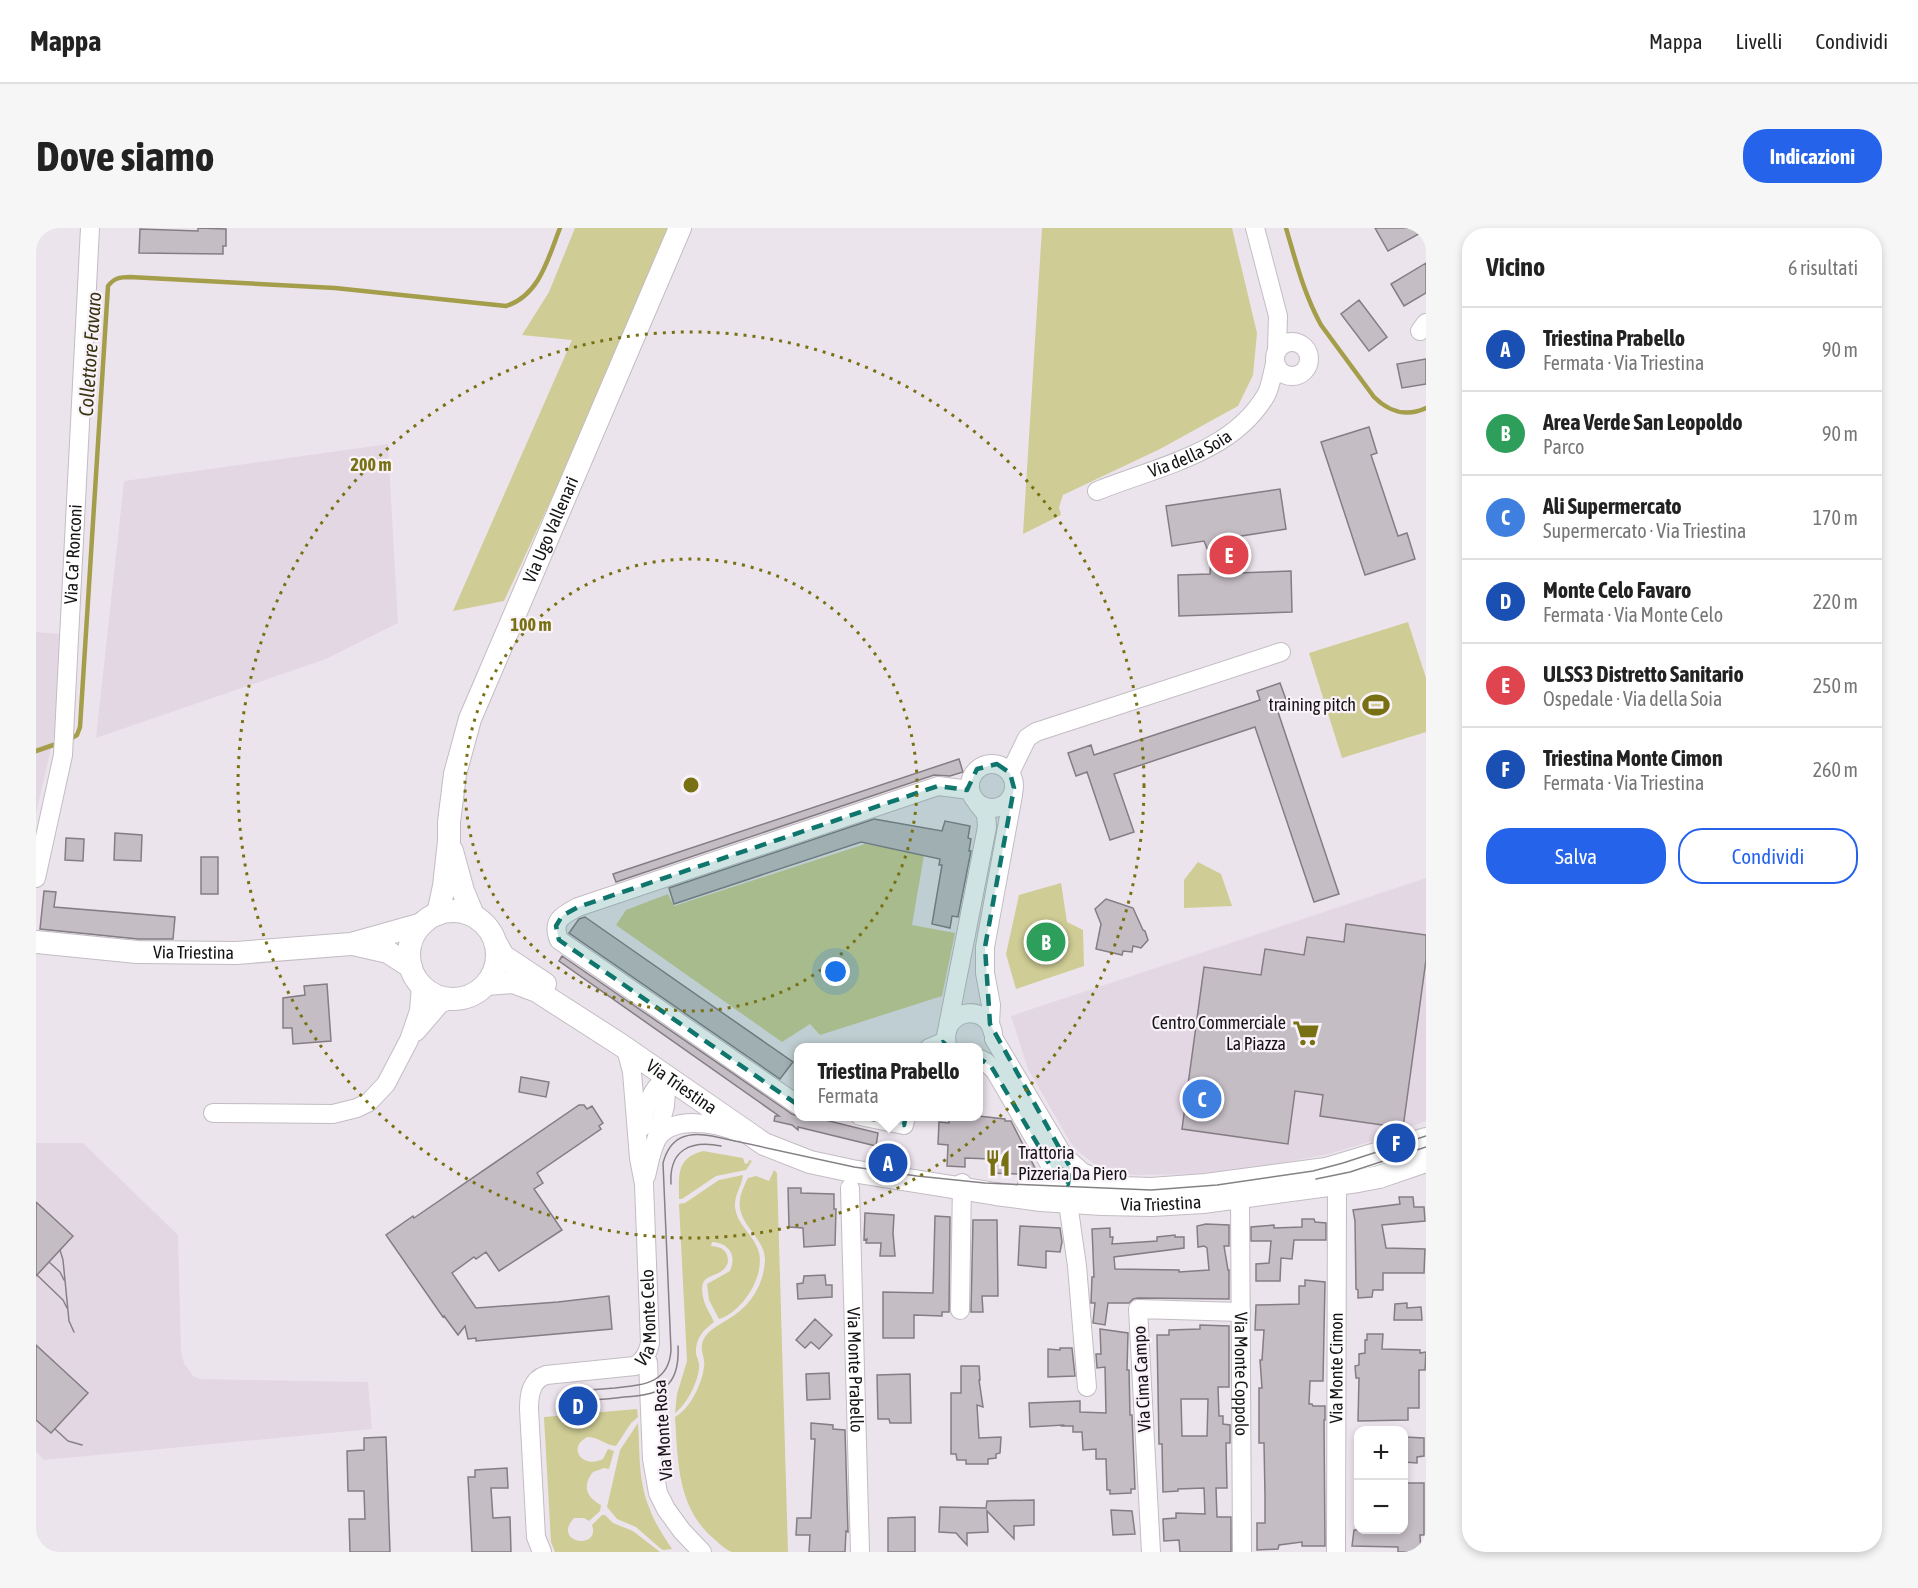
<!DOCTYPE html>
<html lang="it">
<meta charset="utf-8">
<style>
:root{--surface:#fff;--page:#f6f6f6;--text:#222;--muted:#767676;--line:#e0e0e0;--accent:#2563eb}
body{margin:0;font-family:"Asap Condensed",sans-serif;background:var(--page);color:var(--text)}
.controls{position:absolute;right:18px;bottom:18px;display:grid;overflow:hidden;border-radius:12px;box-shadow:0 3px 9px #0003}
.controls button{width:54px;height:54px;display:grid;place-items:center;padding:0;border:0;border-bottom:2px solid var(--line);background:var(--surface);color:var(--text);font:30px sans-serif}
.you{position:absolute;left:800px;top:744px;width:21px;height:21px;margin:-15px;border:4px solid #fff;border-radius:50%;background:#1a73e8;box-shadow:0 0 0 9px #1a73e833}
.badge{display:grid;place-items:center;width:39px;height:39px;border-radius:50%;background:var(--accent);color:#fff;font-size:20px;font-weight:700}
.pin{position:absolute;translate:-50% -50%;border:3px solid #fff;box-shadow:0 2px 6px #0006}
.popup{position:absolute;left:758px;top:815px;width:189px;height:78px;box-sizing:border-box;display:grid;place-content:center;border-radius:12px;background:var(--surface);filter:drop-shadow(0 2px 4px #0005);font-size:20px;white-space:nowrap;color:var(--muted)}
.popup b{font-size:22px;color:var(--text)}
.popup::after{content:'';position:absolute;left:50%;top:100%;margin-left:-12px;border:12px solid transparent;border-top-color:var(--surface)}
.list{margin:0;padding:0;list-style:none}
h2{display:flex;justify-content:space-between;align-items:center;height:78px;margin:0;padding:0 24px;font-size:26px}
h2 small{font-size:20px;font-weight:400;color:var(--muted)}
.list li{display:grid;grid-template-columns:39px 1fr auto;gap:18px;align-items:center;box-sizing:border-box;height:84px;padding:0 24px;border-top:2px solid var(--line)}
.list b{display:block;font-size:22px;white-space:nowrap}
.list p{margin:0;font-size:20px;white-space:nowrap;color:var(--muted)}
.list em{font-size:20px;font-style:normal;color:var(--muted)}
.actions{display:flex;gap:12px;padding:18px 24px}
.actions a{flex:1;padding:14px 0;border:2px solid var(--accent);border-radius:24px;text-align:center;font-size:21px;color:var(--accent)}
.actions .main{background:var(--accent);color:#fff}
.map{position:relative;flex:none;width:1390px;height:1324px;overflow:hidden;border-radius:24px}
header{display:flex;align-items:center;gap:36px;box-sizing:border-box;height:84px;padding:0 30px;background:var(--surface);border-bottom:2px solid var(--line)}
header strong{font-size:28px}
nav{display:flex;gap:33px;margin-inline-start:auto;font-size:21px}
.intro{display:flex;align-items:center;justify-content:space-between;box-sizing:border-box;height:144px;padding:0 36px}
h1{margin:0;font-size:42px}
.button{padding:15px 27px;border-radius:24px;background:var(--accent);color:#fff;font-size:21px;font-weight:700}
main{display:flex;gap:36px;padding:0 36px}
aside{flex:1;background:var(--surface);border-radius:24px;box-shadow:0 3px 9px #0003}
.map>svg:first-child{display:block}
.built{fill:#e4d7e4}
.green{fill:#cfcc95}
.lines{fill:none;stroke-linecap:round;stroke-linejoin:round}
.stream{stroke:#a49e4b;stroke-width:4.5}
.building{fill:#c4bdc4;stroke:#847d84;stroke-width:1.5;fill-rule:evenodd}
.minor-casing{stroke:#c3bcc3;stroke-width:20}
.tertiary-casing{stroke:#c3bcc3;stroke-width:24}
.minor{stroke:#fff;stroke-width:18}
.tertiary{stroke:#fff;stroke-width:22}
.tram{stroke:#868186;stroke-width:1.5}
.marked{fill:#0f766e;fill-opacity:0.2;stroke:#0f766e;stroke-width:4.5;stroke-dasharray:12 8;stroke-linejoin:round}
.ring{fill:none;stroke:#787113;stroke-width:3;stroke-dasharray:3 6}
.labels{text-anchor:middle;stroke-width:4.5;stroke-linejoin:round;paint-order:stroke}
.street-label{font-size:18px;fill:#151315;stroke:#f9f2f9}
.poi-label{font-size:18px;fill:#151315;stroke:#f9f2f9;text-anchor:end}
.water-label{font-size:20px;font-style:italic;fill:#373410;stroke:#f9f2f9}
.centre{fill:#787113;stroke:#f9f2f9;stroke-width:3}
.ring-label{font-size:18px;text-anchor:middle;font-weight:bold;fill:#787113;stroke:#f9f2f9;stroke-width:4.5;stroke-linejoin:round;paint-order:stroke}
</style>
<header>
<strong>Mappa</strong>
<nav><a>Mappa</a><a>Livelli</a><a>Condividi</a></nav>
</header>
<div class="intro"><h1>Dove siamo</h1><a class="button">Indicazioni</a></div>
<main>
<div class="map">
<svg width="1390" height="1324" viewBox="0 0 1390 1324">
<rect width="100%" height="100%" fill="#ece4ec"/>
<path class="built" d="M352,216l10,179 -72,36 -230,79 28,-257z
M0,404l24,2 -5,97 -19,83z
M1390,650v243l-44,17 -53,16 -62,12 -68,8 -64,1 -34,-6 -21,-16 -10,-11 -42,-73 -17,-53z
M0,915h47l95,92 3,115 3,13 9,13 7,3 168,3 4,47 -328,31 -8,-8z"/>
<path class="green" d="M539,0h93l-100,235 -64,138 -51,10 119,-271 -50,-5 27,-43z
M1006,0h190l25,105 -4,42 -15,31 -78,43 -97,46 -4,12 2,8 -38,19z
M1372,394l18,56v54l-84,26 -33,-105z
M829,616l59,11 -12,70 43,8 -13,63 -122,39 -10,-11 -28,18 -166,-117 10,-15 42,-16 6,12z
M1162,634l23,12 11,32 -48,2v-28z
M1025,655l6,39 16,8 1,36 -68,23 -10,-35 13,-59z
M667,923l40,7 2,6 3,-1 1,-3 3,1 -6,9 -30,6 -34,23h-3c0,-24 -3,-41 24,-48z
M738,942l3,3 11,379c-12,0 -47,0 -56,0 -7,-2 -14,-10 -19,-14 -36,-31 -35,-77 -38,-121 15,-8 27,-33 29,-50 2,-12 -7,-17 1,-30 5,-8 14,-12 22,-17 22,-13 36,-32 38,-59 1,-24 -29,-36 -25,-62 1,-7 5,-15 8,-21l8,-2 13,5z
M707,947c-1,11 -9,20 -8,32 2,17 16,26 22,40 12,25 -15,66 -38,72l-10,-19 -2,-16 23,-13c7,-16 -1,-28 -18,-29l-1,4c11,1 17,4 17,16 -7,21 -33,5 -24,39 2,7 7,14 10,21 -11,8 -19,17 -18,32 1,4 4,9 3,14 -1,14 -12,36 -24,45l2,-19 10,-33 -8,-157 6,-1 34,-23z
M601,1181l1,8 -7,6 -15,23c-11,-1 -17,-9 -29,-9 -20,11 -5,32 16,22l5,-10 6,2 -5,18 -5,-1 -11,4c-11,13 -7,25 8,33l-1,6 -11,10 -5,-3h-10c-23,25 27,33 18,7l10,-10h3l8,8 20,8 27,21h-105l-4,-10 -7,-125z
M602,1195c2,28 0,57 11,84 5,15 14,28 23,42l-9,1 -3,-2 -24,-21 -19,-8 -10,-12 13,-57z"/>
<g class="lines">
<path class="stream" d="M1250,0c10,34 18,66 35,97l53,72c15,15 33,20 52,11
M34,511l7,-4 3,-8 28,-441c6,-8 12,-9 22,-9l205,11 171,18c34,-11 42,-48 54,-78
M0,523l23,-8"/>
</g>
<path class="building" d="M162,0l28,1v17h-3v8l-84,-1 1,-24 58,2z
M1339,0h51v2l-38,21z
M1390,35v30l-22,13 -13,-22z
M1323,72l28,37 -18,14 -28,-37z
M1390,131v25l-24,4 -5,-24z
M1333,199l8,26 -6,2 27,81 9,-3 8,26 -50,16 -44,-133z
M1244,261l6,40 -51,8 2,36 54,-2 1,41 -113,4 -1,-41 32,-1 1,-16 -7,-17 -32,5 -6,-40z
M1244,455l8,22 -11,4 62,185 -25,8 -59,-175 -141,47 20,58 -24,8 -23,-68 -11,4 -8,-23 23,-8 3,10 166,-55 -3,-9z
M923,531l4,13 -13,4 -16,-1 -318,107 -3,-8z
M838,591l68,12 3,-10 25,5 -2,12 3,1 -2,12h2l-13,66 -6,-1 -2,12 -18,-4 10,-59h-3l1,-6 -79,-17 -187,62 -5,-16z
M79,605l27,2 -1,26 -27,-1z
M30,610l18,1 -1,22 -18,-1z
M165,629h17v37h-17z
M8,663l12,1 -2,15 121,10 -2,22h-35l-98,-10z
M1070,671l27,9 10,22 2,1 3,9 -7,8 -8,-2 -1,6 -9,-1 -1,4 -26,-6 5,-25 -6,-15z
M549,689l208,145 -13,17 -211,-146 10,-14z
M1310,696l80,11v25l-23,168 -83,-12 3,-21 -28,-4 -7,53 -106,-15 22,-162 57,8 4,-26 39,6 3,-18 37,5z
M526,728l230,158 6,2h11l69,17 -2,13 -78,-19v3l-6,-5 -18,-4 1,-5h4l-220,-155z
M291,756l4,57 -38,3 -1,-16h-9v-30l22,-3 -1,-9z
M485,849l28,5 -3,15 -27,-5z
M543,877h5l3,4 5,-3 11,17 -4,3 2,3 -64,44 6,10 -9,6 28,41 -63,41 -13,-19 -10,7 -2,-2 -22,16 24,35 82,-6 51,-6 3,33 -136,12v-3l-8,1 -3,-13 -7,9 -14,-19 -1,1 -57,-82 27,-19 1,2z
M913,888h29l27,3v2h6l26,51 -15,2 -33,-1 1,-14 -25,-1v9l-18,-1 1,-21 -10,-1 1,-22 10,1z
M752,960h13v5l33,1v15h2l-1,36 -31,2 -1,-19 -14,-1z
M1363,969h14l1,10h10l1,14 -43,4 4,23 39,1 -1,24h-41v17h-10l-1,7 -14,1v-8l-2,-1 -1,-68 -2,-11 47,-6z
M0,974l37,34 -37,40z
M829,985l29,2 -1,18 2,23h-15l1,-13h-15l1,-4 -3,1z
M899,988l15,1 -1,95h-7v4l-28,-1v23h-31v-46l50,1z
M1266,991h12l1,3 11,1v17h-32l-2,19 -11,-1 -1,23h-24v-17l13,-1 2,-22h-20v-14l23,-2v3l28,-1z
M937,992h24l1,76h-16l1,16h-12z
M1170,996l23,1v21h-5l4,24h1v29l-91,-1 -5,1 -4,4h-21l-3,22 -12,-2 2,-20h-4l1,-26h2l-2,-48 18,-1v9h3l-1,7 45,-3v-4l18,-2v2h9v11l-70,9 1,12 64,1v2l30,-2 -2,-22 -3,-2 -6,1 -1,-21z
M984,998l40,2 2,14 -2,10 -14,-1v17l-28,-3z
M789,1047l1,10h6v12l-34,2 -1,-15 6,-1 1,-7z
M1269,1052l20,2 -2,99h-13l-1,23h3l1,2h12v14h-1l1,126h-23v-4l-23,3 -1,4 -21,1v-27h8v-27l-1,-53h-5v-55h3l-2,-28h2l2,-30h-9l1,-25 43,-1v-18h6z
M1371,1075v5l14,-1 1,13h-28l1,-16z
M779,1091l17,16 -13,14 -8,-7 -6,6 -9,-8z
M1164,1097l29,1v61h-11l1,29h4v8l7,1v18h-4l1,45h-11l1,29h14v35h-51l-1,-12 -15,1 -1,-22 13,-1v-5l29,1 -1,-26 -26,1v2l-15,1 -1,-48h-3l-2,-109h12v-5l31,-1zM1145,1171h27l-1,37h-25z
M1064,1101l28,4 -1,37h2l1,45h2l3,74h-4v4l-21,1v-4h-3l-1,-31h-10v-10l-13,1 -1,-18h-9v-6h-11l1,-1 -33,2 -1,-24 51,-2v11l26,1 -1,-46 -8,1 -1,-14h5z
M1331,1106h16l-1,15 38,1v3l6,-1 -1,18h-6v38h-11v12l-50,1 1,-43h-3l-1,-12 4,-1v-11l6,-1v-13h2z
M0,1117l52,48 -37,40 -15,-13z
M1024,1120h12l3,28 -27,1v-28l12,1z
M925,1138h18l1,14h-1l4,27 -6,-2 2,33 22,-1 -1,16 -4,1v4l-8,1v5h-22v-4h-9l-1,-6h-5v-61h10z
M793,1145l1,26 -23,1 -1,-26z
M874,1146l1,49h-21l-1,-4h-11l-1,-44z
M775,1195l22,2v4l12,1 3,102 -2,-1 -1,21h-36l1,-17h-14l1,-17h14l4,-79h-4z
M350,1209l4,115h-40l-1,-33h16l-1,-28h-16l-1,-40 17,-1v-12z
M1368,1209l20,1v18l-7,1v6l-13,-1z
M471,1240l1,20h-17l2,30 17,-1 1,35h-39l-4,-75h7v-7z
M1368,1255h20v52h-4l1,17h-23v-5l-46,-1 2,-16h50z
M998,1272v25l-20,1v13l-27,-28 1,21 -21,1v12l-11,-12 -17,-1 1,-25 46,1 1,-7z
M1075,1282l21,1 3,23 -22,1z
M879,1289v35h-27v-34z"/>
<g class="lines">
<defs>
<g id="minor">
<path d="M1219,0l23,88 -1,34"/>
<path d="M1384,103l6,-8"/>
<circle cx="1256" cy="131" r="17"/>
<path id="s1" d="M1061,263c58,-24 135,-37 169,-96 5,-9 6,-21 9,-31"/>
<circle cx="956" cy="558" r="22"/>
<path d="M974,545l17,-35 9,-6 245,-80"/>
<path id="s2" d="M0,650l27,-123 27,-527"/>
<path d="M954,796l1,-19 -6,-32v-26l28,-152"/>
<path d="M912,798l39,-199 -1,-13 -9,-11"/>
<path d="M380,804l24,-28 11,-5"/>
<path d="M958,811l69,116 19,17 29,13"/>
<path d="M893,820l17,-7"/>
<path d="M912,820c-12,-36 38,-49 45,-15"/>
<path d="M944,831l6,3 9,9 62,106 -1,4 -6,4"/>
<path d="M762,877l-239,-165c-8,-20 4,-25 19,-33l360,-121 32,4"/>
<path d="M177,885l120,1 24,-6 12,-6 17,-18 23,-44 10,-29 2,-26"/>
<path d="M824,888l44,9 2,-9"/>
<path d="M606,899c3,-21 9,-37 25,-50"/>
<path d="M620,912l9,-34 2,-29"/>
<path d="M610,948c3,-12 5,-26 11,-37 15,-24 59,-16 80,-7"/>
<path id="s3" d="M814,960l10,364"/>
<path d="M1030,961l11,77 10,121"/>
<path id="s4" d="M1204,969l2,355"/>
<path d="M924,1082l2,-127"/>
<path d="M608,1130l4,4 4,97 6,34 8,16 16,22 20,21"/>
<path id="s5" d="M506,1324l-6,-15 -7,-128c0,-14 2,-29 17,-34l89,-9c9,-5 13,-13 15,-23l-6,-159 -5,-26 -7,-86 -6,-23"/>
<path d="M1115,1324l-13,-243 103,3"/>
<path id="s6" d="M1300,1324l1,-368"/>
</g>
<g id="tertiary">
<path d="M416,623l11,40 10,24"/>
<circle cx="417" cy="727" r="44"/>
<path id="s7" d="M402,686l6,-28 5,-45v-19l6,-48 15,-55 210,-491"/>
<path id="s8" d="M0,714l101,10 99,1 115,-9 71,-20"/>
<path d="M317,716l35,8 23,15"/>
<path d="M461,717l6,11 42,28"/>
<path id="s9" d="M451,756l26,-2 24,9 84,54 143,99 46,18 42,9 144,23 45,6 61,4 50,1 51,-3 155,-21 21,-4 47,-16"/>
<path d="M993,957l122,4 55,-4 120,-16 100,-30"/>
</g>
</defs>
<use href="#minor" class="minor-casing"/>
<use href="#tertiary" class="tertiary-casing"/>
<use href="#minor" class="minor"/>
<use href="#tertiary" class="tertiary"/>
<path class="tram" d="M1280,951l34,-7 76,-25
M635,956c-2,-34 19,-44 50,-38
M24,1022l3,10 6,61 5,11
M13,1034l11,10 4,8
M1,1047l26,25 4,8
M541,1163c13,-1 25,-2 38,-3 27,-3 54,-4 56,-38l-8,-187c7,-26 24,-32 49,-27l142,31 63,9 68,7 166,7 66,-5 96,-14 30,-8 83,-27
M542,1173c15,-1 31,-2 46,-4 38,-2 56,-10 54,-51
M19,1201l13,12 14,4"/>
</g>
<path class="marked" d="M961,536l13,9 4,15 -29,159 5,77 80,143 -2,17 -11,-7 -66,-111 -11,-7 -19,1 -18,-18 -24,11 -15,72 -106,-20 -239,-165 -3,-14 6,-10 16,-9 360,-121 29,4 10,-21z"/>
<g class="ring">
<circle cx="655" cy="557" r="226"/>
<circle cx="655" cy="557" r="453"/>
</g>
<defs>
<symbol id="stadium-bare" viewBox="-9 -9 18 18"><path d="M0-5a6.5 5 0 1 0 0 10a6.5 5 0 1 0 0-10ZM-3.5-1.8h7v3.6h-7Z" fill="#787113" stroke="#f9f2f9" stroke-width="2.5" paint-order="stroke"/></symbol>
<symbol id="supermarket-bare" viewBox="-9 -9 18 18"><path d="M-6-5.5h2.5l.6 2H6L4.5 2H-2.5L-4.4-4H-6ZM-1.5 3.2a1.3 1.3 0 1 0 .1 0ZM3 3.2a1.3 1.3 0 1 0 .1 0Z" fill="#787113" stroke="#f9f2f9" stroke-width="2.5" paint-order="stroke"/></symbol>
<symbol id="restaurant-bare" viewBox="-9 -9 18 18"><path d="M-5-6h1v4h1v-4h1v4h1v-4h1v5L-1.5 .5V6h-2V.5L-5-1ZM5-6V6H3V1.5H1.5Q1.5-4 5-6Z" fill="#787113" stroke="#f9f2f9" stroke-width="2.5" paint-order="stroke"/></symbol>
</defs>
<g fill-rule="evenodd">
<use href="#stadium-bare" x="1321" y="458" width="38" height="38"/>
<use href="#supermarket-bare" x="1251" y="786" width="38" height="38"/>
<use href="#restaurant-bare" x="943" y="916" width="38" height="38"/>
</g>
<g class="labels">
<g class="street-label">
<text dy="6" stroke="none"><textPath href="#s1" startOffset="100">Via della Soia</textPath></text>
<text dy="6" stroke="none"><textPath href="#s7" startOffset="404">Via Ugo Vallenari</textPath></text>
<text dy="6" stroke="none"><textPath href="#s2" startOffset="327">Via Ca' Ronconi</textPath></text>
<text dy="6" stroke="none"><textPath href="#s8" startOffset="158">Via Triestina</textPath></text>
<text dy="6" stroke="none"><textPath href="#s9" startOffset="225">Via Triestina</textPath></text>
<text dy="6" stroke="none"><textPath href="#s9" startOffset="729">Via Triestina</textPath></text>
<text dy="6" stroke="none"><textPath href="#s5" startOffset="328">Via Monte Celo</textPath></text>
<text dy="6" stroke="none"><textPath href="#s6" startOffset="184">Via Monte Cimon</textPath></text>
<text dy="6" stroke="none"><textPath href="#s3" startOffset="182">Via Monte Prabello</textPath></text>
<text dy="6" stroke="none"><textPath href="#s4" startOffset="177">Via Monte Coppolo</textPath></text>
<text transform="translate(1106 1151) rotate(-93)" y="6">Via Cima Campo</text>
<text transform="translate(627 1202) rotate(-94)" y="6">Via Monte Rosa</text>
</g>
<g class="poi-label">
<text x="1320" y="483">training pitch</text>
<text x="1250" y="801">Centro Commerciale<tspan x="1250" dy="21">La Piazza</tspan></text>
<text x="982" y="931" text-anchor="start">Trattoria<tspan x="982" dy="21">Pizzeria Da Piero</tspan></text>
</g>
<g class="water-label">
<text transform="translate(54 126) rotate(-86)" y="7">Collettore Favaro</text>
</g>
</g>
<circle cx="655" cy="557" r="9" class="centre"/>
<g class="ring-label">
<text x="335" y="243">200 m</text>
<text x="495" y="403">100 m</text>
</g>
</svg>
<div class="controls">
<button>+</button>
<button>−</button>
</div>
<div class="you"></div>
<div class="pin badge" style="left:852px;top:935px;background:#1a4fb4">A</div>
<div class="popup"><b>Triestina Prabello</b>Fermata</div>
<div class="pin badge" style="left:1010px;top:714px;background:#2e9e5b">B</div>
<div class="pin badge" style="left:1166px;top:871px;background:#3f7fe0">C</div>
<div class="pin badge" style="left:542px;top:1178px;background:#1a4fb4">D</div>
<div class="pin badge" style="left:1193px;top:327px;background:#e0444e">E</div>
<div class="pin badge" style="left:1360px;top:915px;background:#1a4fb4">F</div>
</div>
<aside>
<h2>Vicino<small>6 risultati</small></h2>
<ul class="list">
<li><span class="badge" style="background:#1a4fb4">A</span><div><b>Triestina Prabello</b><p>Fermata · Via Triestina</p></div><em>90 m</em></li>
<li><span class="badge" style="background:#2e9e5b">B</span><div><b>Area Verde San Leopoldo</b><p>Parco</p></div><em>90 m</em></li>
<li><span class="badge" style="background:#3f7fe0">C</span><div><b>Ali Supermercato</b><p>Supermercato · Via Triestina</p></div><em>170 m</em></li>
<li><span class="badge" style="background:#1a4fb4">D</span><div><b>Monte Celo Favaro</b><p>Fermata · Via Monte Celo</p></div><em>220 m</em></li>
<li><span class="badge" style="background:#e0444e">E</span><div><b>ULSS3 Distretto Sanitario</b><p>Ospedale · Via della Soia</p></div><em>250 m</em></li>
<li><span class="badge" style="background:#1a4fb4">F</span><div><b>Triestina Monte Cimon</b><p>Fermata · Via Triestina</p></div><em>260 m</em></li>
</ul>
<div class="actions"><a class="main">Salva</a><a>Condividi</a></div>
</aside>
</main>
